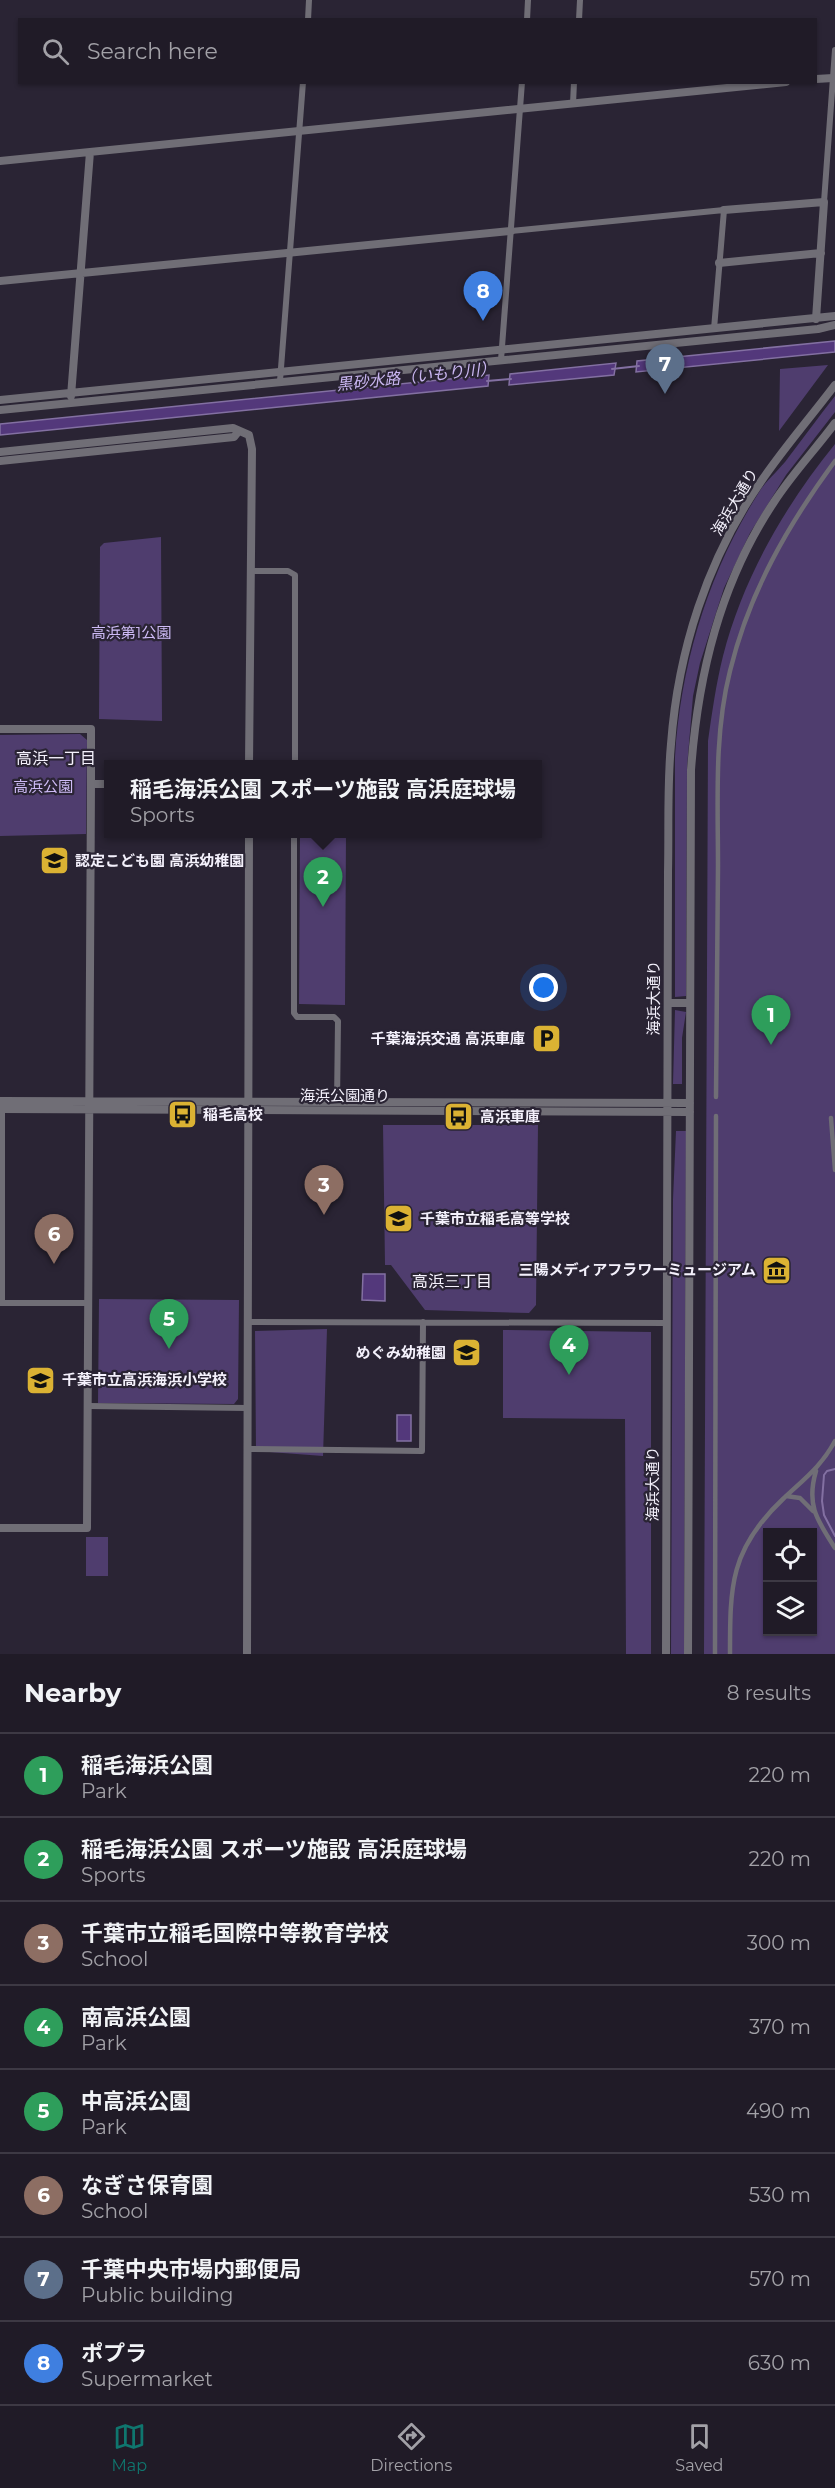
<!DOCTYPE html>
<meta charset="utf-8">
<style>
:root{--surface:#201b27;--page:#28242f;--text:#f1f3f6;--muted:#a2a1a7;--line:#3d3944;--accent:#0f766e}
body{margin:0;font-family:Montserrat,"Noto Sans JP",sans-serif;background:var(--page);color:var(--text)}
.controls{position:absolute;right:18px;bottom:18px;display:grid;overflow:hidden;border-radius:0px;box-shadow:0 2px 4px #0004}
.controls button{width:54px;height:54px;display:grid;place-items:center;padding:0;border:0;border-bottom:2px solid var(--line);background:var(--surface);color:var(--text);font:30px sans-serif}
.you{position:absolute;left:544px;top:988px;width:21px;height:21px;margin:-15px;border:4px solid #fff;border-radius:50%;background:#1a73e8;box-shadow:0 0 0 9px #1a73e833}
.badge{display:grid;place-items:center;width:39px;height:39px;border-radius:50%;background:var(--accent);color:#fff;font-size:20px;font-weight:700}
.pin{position:absolute;translate:-50% -50px;filter:drop-shadow(0 2px 3px #0008)}
.pin::after{content:'';position:absolute;top:32px;width:21px;height:18px;background:inherit;clip-path:polygon(0 0,100% 0,50% 100%)}
.popup{position:absolute;left:104px;top:760px;width:438px;height:78px;box-sizing:border-box;display:grid;place-content:center;border-radius:0px;background:var(--surface);filter:drop-shadow(0 2px 4px #0005);font-size:20px;white-space:nowrap;color:var(--muted)}
.popup b{font-size:22px;color:var(--text)}
.popup::after{content:'';position:absolute;left:50%;top:100%;margin-left:-12px;border:12px solid transparent;border-top-color:var(--surface)}
.list{margin:0;padding:0;list-style:none}
h2{display:flex;justify-content:space-between;align-items:center;height:78px;margin:0;padding:0 24px;font-size:26px}
h2 small{font-size:20px;font-weight:400;color:var(--muted)}
.list li{display:grid;grid-template-columns:39px 1fr auto;gap:18px;align-items:center;box-sizing:border-box;height:84px;padding:0 24px;border-top:2px solid var(--line)}
.list b{display:block;font-size:22px;white-space:nowrap}
.list p{margin:0;font-size:20px;white-space:nowrap;color:var(--muted)}
.list em{font-size:20px;font-style:normal;color:var(--muted)}
.icon{flex:none;width:33px;height:33px;fill:none;stroke:currentColor;stroke-width:2;stroke-linecap:round;stroke-linejoin:round}
.map{position:relative;flex:none;width:835px;height:1654px;overflow:hidden}
.search{position:absolute;background:var(--surface);box-shadow:0 2px 4px #0004;left:18px;right:18px;top:18px;height:66px;display:flex;align-items:center;gap:15px;box-sizing:border-box;padding:0 21px;border-radius:0px;color:var(--muted);font-size:22px}
.sheet{height:750px;background:var(--surface)}
nav{display:flex;justify-content:space-around;align-items:center;box-sizing:border-box;height:84px;border-top:2px solid var(--line);background:var(--surface);font-size:16px;color:var(--muted)}
nav a{display:grid;justify-items:center;gap:3px}
nav .on{color:var(--accent)}
.map>svg:first-child{display:block}
.green{fill:#4f3d6e;fill-rule:evenodd}
.water{fill:#53387b;stroke:#8370a2;stroke-width:1.5}
.lines{fill:none;stroke-linecap:round;stroke-linejoin:round}
.stream{stroke:#8370a2;stroke-width:2}
.pedestrian{stroke:#706e76;stroke-width:4.5}
.minor{stroke:#706e76;stroke-width:6}
.tertiary{stroke:#706e76;stroke-width:8}
.labels{text-anchor:middle;stroke-width:4.5;stroke-linejoin:round;paint-order:stroke}
.street-label{font-size:15px;fill:#f4f1fc;stroke:#2a2434}
.park-label{font-size:15px;fill:#cebbf6;stroke:#2a2434}
.poi-label{font-size:15px;font-weight:bold;fill:#f4f1fc;stroke:#2a2434;text-anchor:start}
.water-label{font-size:16px;font-style:italic;fill:#cab7f2;stroke:#2a2434}
.neighbourhood-label{font-size:16px;fill:#f4f1fc;stroke:#2a2434}
</style>
<div class="map">
<svg width="835" height="1654" viewBox="0 0 835 1654">
<rect width="100%" height="100%" fill="#2a2434"/>
<path class="green" d="M828,365l-49,66 1,-62z
M835,396v16l-49,63 -36,58 -26,55 -24,75 -7,33 -6,71 -1,229 -11,1v-240c6,-95 34,-187 86,-268 8,-11 19,-20 27,-31 16,-21 31,-42 47,-62z
M835,444v1210h-131l4,-913c4,-28 8,-57 15,-85 20,-78 61,-149 112,-212zM768,1532h44v100h-44z
M161,537l1,184 -63,-2 1,-172 4,-4z
M80,734l7,6 -1,94 -86,2v-101z
M300,834h46l-1,171 -46,-1z
M675,1010l11,2 -4,26v46h-9z
M383,1125h155l-2,180 -7,8 -104,-3 -34,-45h-6z
M676,1131h10l-2,523h-13l2,-455z
M99,1299l140,1 -1,99 -4,5 -136,-1z
M327,1329l-4,127 -67,-5 -1,-120z
M503,1330l148,2v322h-25l-1,-235 -122,-1z
M86,1537h22v39h-22z"/>
<path class="water" d="M835,341v11l-199,20 1,-11z
M616,363l-2,12 -105,10 1,-11z
M489,375l-1,11 -488,49v-11z
M363,1274h22v27l-23,-1z
M397,1415h14v26h-14z"/>
<g class="lines">
<path class="stream" d="M612,369l27,-3
M487,381l24,-2
M835,1469l-8,2 -3,4 -2,26 2,14 11,21"/>
<path class="pedestrian" d="M716,1097c0,-77 1,-154 2,-231 0,-65 -4,-132 12,-195 19,-78 57,-145 105,-210
M831,1118l4,52
M816,1471c-10,34 1,49 19,77
M786,1496l14,2 13,13
M715,1654l1,-538
M730,1654c0,-68 0,-105 53,-155 21,-20 38,-32 52,-58"/>
<path class="minor" d="M308,20l1,-20
M527,20l1,-20
M579,20l1,-20
M573,104l1,-22
M824,202l11,-152
M511,231l213,-21 -10,119
M501,360l21,-278
M280,381l23,-299
M251,571h37l7,4v189
M294,834v179l3,4h37l4,4 -1,82
M1,1303h88
M2,1303v-194
M248,1322l419,1
M89,1406l158,2
M248,1449l174,2 1,-129"/>
<path class="tertiary" d="M816,79l17,-1
M0,161l786,-79
M724,210l100,-8 -8,117
M719,263l102,-10
M0,281l511,-50
M71,396l19,-244
M0,400l835,-84
M0,410l818,-81 17,-4
M0,452l233,-24 16,7 3,14 -3,315
M0,461l234,-24 4,-5
M0,729h91v55l-4,744h-87
M91,784h18
M668,1003h22
M0,1101l690,2
M0,1109l690,3
M247,1654l2,-820
M666,1654l2,-782c1,-43 -1,-86 3,-128 7,-93 36,-184 89,-261 23,-34 50,-65 75,-98
M688,1654l3,-884c7,-95 29,-187 83,-268 18,-28 41,-52 61,-79"/>
</g>
<defs>
<symbol id="school-square" viewBox="-11 -11 22 22"><rect x="-9" y="-9" width="18" height="18" rx="4" fill="#dbb233" stroke="#2a2434"/><path d="M0-5L7-2L0 1L-7-2ZM-4 1L0 2.5L4 1V4Q0 6-4 4Z" fill="#111"/></symbol>
<symbol id="parking-square" viewBox="-11 -11 22 22"><rect x="-9" y="-9" width="18" height="18" rx="4" fill="#dbb233" stroke="#2a2434"/><path d="M-3.5-5.5H1a3.5 3.5 0 0 1 0 7H-1V5.5H-3.5ZM-1-3.4V-.6H.8a1.4 1.4 0 0 0 0-2.8Z" fill="#111"/></symbol>
<symbol id="bus-square" viewBox="-11 -11 22 22"><rect x="-9" y="-9" width="18" height="18" rx="4" fill="#dbb233" stroke="#2a2434"/><path d="M-5-6H5V4H4V6H2V4H-2V6H-4V4H-5ZM-3.5-4V0h7V-4ZM-3.5 1.2v1.5H-2V1.2ZM2 1.2v1.5H3.5V1.2Z" fill="#111"/></symbol>
<symbol id="museum-square" viewBox="-11 -11 22 22"><rect x="-9" y="-9" width="18" height="18" rx="4" fill="#dbb233" stroke="#2a2434"/><path d="M0-6L6-3V-2H-6V-3ZM-5-1h2V3h-2ZM-1-1h2V3h-2ZM3-1h2V3H3ZM-6 4H6V6H-6Z" fill="#111"/></symbol>
</defs>
<g fill-rule="evenodd">
<use href="#school-square" x="38" y="844" width="33" height="33"/>
<use href="#parking-square" x="530" y="1022" width="33" height="33"/>
<use href="#bus-square" x="166" y="1098" width="33" height="33"/>
<use href="#bus-square" x="442" y="1100" width="33" height="33"/>
<use href="#school-square" x="382" y="1202" width="33" height="33"/>
<use href="#museum-square" x="760" y="1254" width="33" height="33"/>
<use href="#school-square" x="450" y="1336" width="33" height="33"/>
<use href="#school-square" x="24" y="1364" width="33" height="33"/>
</g>
<g class="labels">
<g class="street-label">
<text transform="translate(735 502) rotate(-59)" y="5">海浜大通り</text>
<text transform="translate(654 998) rotate(-90)" y="5">海浜大通り</text>
<text x="345" y="1101">海浜公園通り</text>
<text transform="translate(653 1484) rotate(-90)" y="5">海浜大通り</text>
</g>
<g class="park-label">
<text x="131" y="638">高浜第1公園</text>
<text x="43" y="792">高浜公園</text>
</g>
<g class="poi-label">
<text x="75" y="866">認定こども園 高浜幼稚園</text>
<text x="525" y="1044" text-anchor="end">千葉海浜交通 高浜車庫</text>
<text x="203" y="1120">稲毛高校</text>
<text x="480" y="1122">高浜車庫</text>
<text x="420" y="1224">千葉市立稲毛高等学校</text>
<text x="756" y="1275" text-anchor="end">三陽メディアフラワーミュージアム</text>
<text x="446" y="1358" text-anchor="end">めぐみ幼稚園</text>
<text x="62" y="1385">千葉市立高浜海浜小学校</text>
</g>
<g class="water-label">
<text transform="translate(416 376) rotate(-6)" y="6">黒砂水路（いもり川）</text>
</g>
<g class="neighbourhood-label">
<text x="56" y="764">高浜一丁目</text>
<text x="452" y="1287">高浜三丁目</text>
</g>
</g>
</svg>
<div class="controls">
<button><svg class="icon" aria-label="locate" viewBox="0 0 24 24"><circle cx="12" cy="12" r="6"/><path d="M12 2v4M12 18v4M2 12h4M18 12h4"/></svg></button>
<button><svg class="icon" aria-label="layers" viewBox="0 0 24 24"><path d="M12 4l9 5-9 5-9-5zM3 14l9 5 9-5"/></svg></button>
</div>
<div class="you"></div>
<div class="pin badge" style="left:771px;top:1045px;background:#2e9e5b">1</div>
<div class="pin badge" style="left:323px;top:907px;background:#2e9e5b">2</div>
<div class="popup"><b>稲毛海浜公園 スポーツ施設 高浜庭球場</b>Sports</div>
<div class="pin badge" style="left:324px;top:1215px;background:#8d6e63">3</div>
<div class="pin badge" style="left:569px;top:1375px;background:#2e9e5b">4</div>
<div class="pin badge" style="left:169px;top:1349px;background:#2e9e5b">5</div>
<div class="pin badge" style="left:54px;top:1264px;background:#8d6e63">6</div>
<div class="pin badge" style="left:665px;top:394px;background:#5c6f8a">7</div>
<div class="pin badge" style="left:483px;top:321px;background:#3f7fe0">8</div>
<div class="search"><svg class="icon" aria-label="search" viewBox="0 0 24 24"><circle cx="10" cy="10" r="6"/><path d="M15 15l6 6"/></svg>Search here</div>
</div>
<section class="sheet">
<h2>Nearby<small>8 results</small></h2>
<ul class="list">
<li><span class="badge" style="background:#2e9e5b">1</span><div><b>稲毛海浜公園</b><p>Park</p></div><em>220 m</em></li>
<li><span class="badge" style="background:#2e9e5b">2</span><div><b>稲毛海浜公園 スポーツ施設 高浜庭球場</b><p>Sports</p></div><em>220 m</em></li>
<li><span class="badge" style="background:#8d6e63">3</span><div><b>千葉市立稲毛国際中等教育学校</b><p>School</p></div><em>300 m</em></li>
<li><span class="badge" style="background:#2e9e5b">4</span><div><b>南高浜公園</b><p>Park</p></div><em>370 m</em></li>
<li><span class="badge" style="background:#2e9e5b">5</span><div><b>中高浜公園</b><p>Park</p></div><em>490 m</em></li>
<li><span class="badge" style="background:#8d6e63">6</span><div><b>なぎさ保育園</b><p>School</p></div><em>530 m</em></li>
<li><span class="badge" style="background:#5c6f8a">7</span><div><b>千葉中央市場内郵便局</b><p>Public building</p></div><em>570 m</em></li>
<li><span class="badge" style="background:#3f7fe0">8</span><div><b>ポプラ</b><p>Supermarket</p></div><em>630 m</em></li>
</ul>
</section>
<nav>
<a class="on"><svg class="icon" aria-label="map" viewBox="0 0 24 24"><path d="M3 6l6-2 6 2 6-2v14l-6 2-6-2-6 2zM9 4v14M15 6v14"/></svg>Map</a>
<a><svg class="icon" aria-label="directions" viewBox="0 0 24 24"><path d="M12 3l9 9-9 9-9-9zM9 14v-3h6M13 9l2 2-2 2"/></svg>Directions</a>
<a><svg class="icon" aria-label="saved" viewBox="0 0 24 24"><path d="M7 4h10v16l-5-4-5 4z"/></svg>Saved</a>
</nav>
